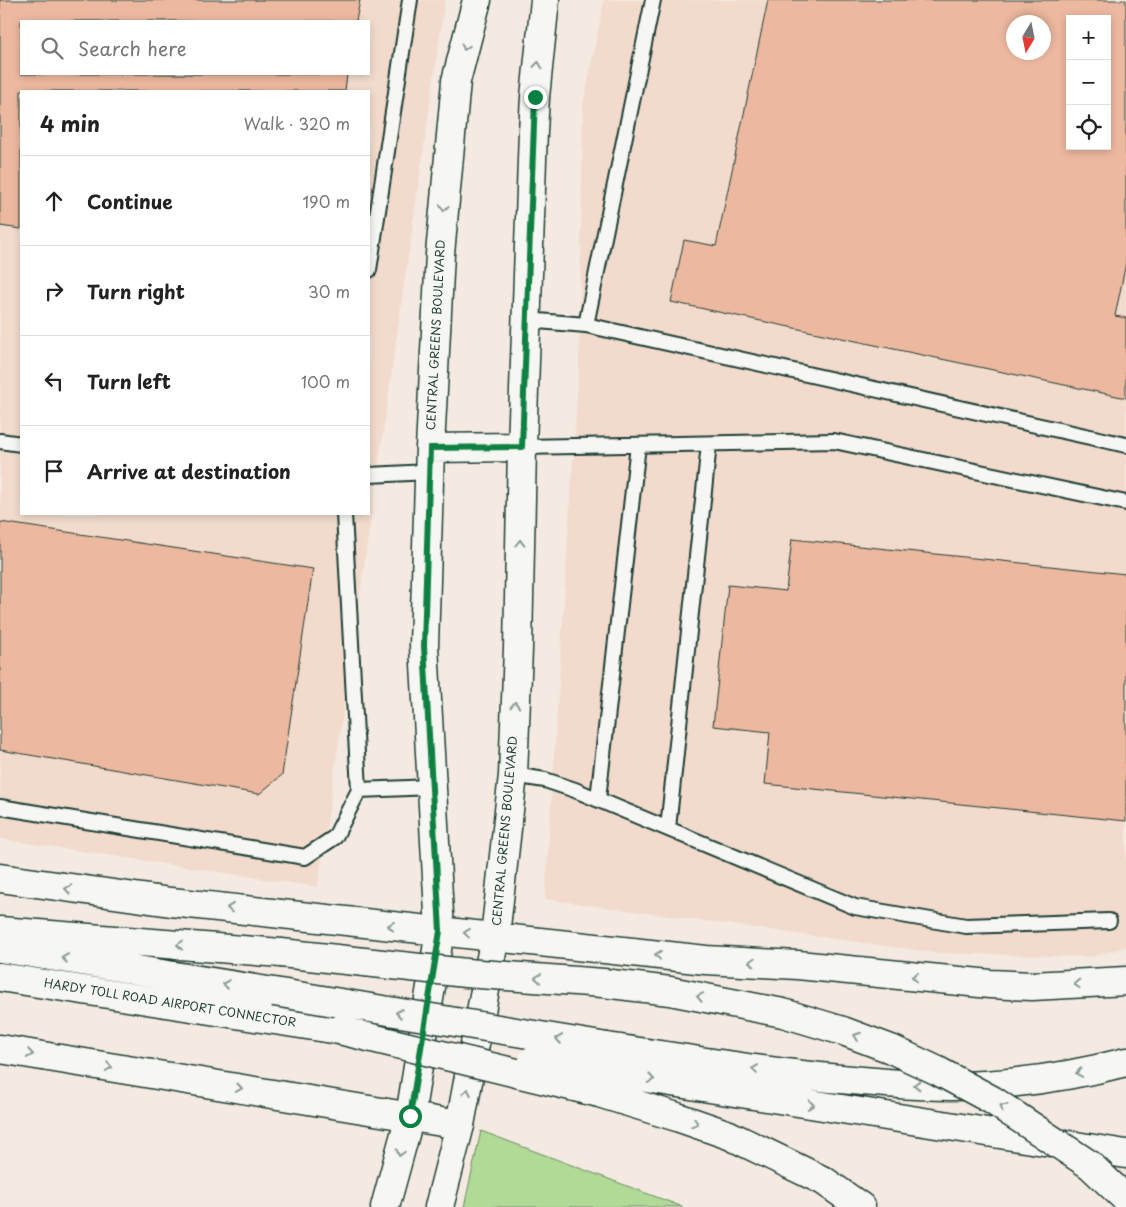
<!DOCTYPE html>
<meta charset="utf-8">
<style>
:root{--surface:#fff;--page:#f6f6f6;--text:#222;--muted:#767676;--line:#e0e0e0}
body{margin:0;font-family:"Playpen Sans",sans-serif;background:var(--page);color:var(--text)}
.controls{position:absolute;right:15px;top:15px;display:grid;overflow:hidden;border-radius:0px;box-shadow:0 2px 8px #0003}
.controls button{width:45px;height:45px;display:grid;place-items:center;padding:0;border:0;border-bottom:1px solid var(--line);background:var(--surface);color:var(--text);font:25px sans-serif}
.compass{position:absolute;left:1006px;top:15px;width:45px;height:45px;border-radius:50%;background:var(--surface);box-shadow:0 2px 8px #0003;rotate:190deg}
.stop{position:absolute;width:15px;height:15px;margin:-11px;border:4px solid #0b8043;border-radius:50%;background:#fff}
.stop.end{background:#0b8043;border-color:#fff;box-shadow:0 1px 5px #0008}
.list{margin:0;padding:0;list-style:none}
h2{display:flex;justify-content:space-between;align-items:center;height:65px;margin:0;padding:0 20px;font-size:21px}
h2 small{font-size:16px;font-weight:400;color:var(--muted)}
.list li{display:grid;grid-template-columns:32px 1fr auto;gap:15px;align-items:center;box-sizing:border-box;height:90px;padding:0 20px;border-top:1px solid var(--line)}
.list b{display:block;font-size:19px;white-space:nowrap}
.list em{font-size:16px;font-style:normal;color:var(--muted)}
.icon{flex:none;width:28px;height:28px;fill:none;stroke:currentColor;stroke-width:2;stroke-linecap:round;stroke-linejoin:round}
.map{position:relative;flex:none;width:1126px;height:1207px;overflow:hidden}
.search{position:absolute;background:var(--surface);box-shadow:0 2px 8px #0003;left:20px;top:20px;width:350px;height:55px;display:flex;align-items:center;gap:12px;box-sizing:border-box;padding:0 18px;border-radius:0px;color:var(--muted);font-size:19px}
.panel{position:absolute;background:var(--surface);box-shadow:0 2px 8px #0003;left:20px;top:90px;width:350px;height:425px;border-radius:0px}
.map>svg:first-child{display:block}
.built{fill:#f2dbcd;fill-rule:evenodd}
.green{fill:#b1da96;stroke:#688c65}
.building{fill:#ecb89f;stroke:#1f3d34;fill-rule:evenodd}
.lines{fill:none;stroke-linecap:round;stroke-linejoin:round}
.lane-casing{stroke:#1f3d34;stroke-width:18}
.secondary-casing{stroke:#1f3d34;stroke-width:31}
.highway-casing{stroke:#1f3d34;stroke-width:31}
.lane{stroke:#f6f6f2;stroke-width:14}
.secondary{stroke:#f6f6f2;stroke-width:28}
.highway{stroke:#f6f6f2;stroke-width:28}
.highway-bridge-casing{stroke:#1f3d34;stroke-width:31;stroke-linecap:butt}
.highway-bridge{stroke:#f6f6f2;stroke-width:28}
.oneway{stroke:#8a9a93}
.route{stroke:#0b8043;stroke-width:6}
.labels{text-anchor:middle;stroke-width:4.5;stroke-linejoin:round;paint-order:stroke}
.street-label{font-size:12px;fill:#1f3d34;stroke:#f6f6f2}
</style>
<div class="map">
<svg width="1126" height="1207" viewBox="0 0 1126 1207">
<rect width="100%" height="100%" fill="#f4eae1"/>
<filter id="ink" filterUnits="userSpaceOnUse"><feTurbulence type="fractalNoise" baseFrequency=".02" numOctaves="2"/><feDisplacementMap in="SourceGraphic" scale="10" xChannelSelector="R" yChannelSelector="G"/><feConvolveMatrix kernelMatrix="1 2 1 2 8 2 1 2 1" color-interpolation-filters="sRGB"/></filter>
<g filter="url(#ink)">
<path class="built" d="M0,0h445l-127,887 -318,-48zM21,21h348v53h-348zM21,91h348v423h-348z
M604,0h522v947l-35,10 -155,-4 -391,-54 34,-534 4,-259zM1070,19h37v127h-37zM1014,22h30v30h-30z"/>
<path class="green" d="M481,1131l202,76h-219z"/>
<path class="building" d="M0,0h360l-4,21h-335v53h326l-2,17h-324v138l-21,-3z
M768,0h358v263l-11,53 11,2v80l-455,-96 13,-62 32,6zM1070,19h37v127h-37zM1014,22h30v30h-30z
M0,522l313,47 -31,206 -23,19 -259,-44z
M792,539l334,35v247l-361,-37 5,-52 -57,-6 15,-141 58,6z"/>
<g class="lines">
<defs>
<path id="lane" d="M653,0l-67,325 540,120
M369,270l41,-270
M526,320l60,5
M0,441l21,3
M522,447l312,-6 292,62
M369,475l60,-3
M344,514l15,276
M513,775l32,5 30,10 280,117 111,19 143,-5
M598,799l40,-354
M0,807l305,50 30,-20 24,-47 73,-3
M668,828l41,-384"/>
<path id="secondary" d="M430,448l92,-1
M385,1207l25,-91 30,-185 -16,-285 6,-198 10,-194 16,-173 21,-81
M439,1207l21,-82 35,-189 18,-161 5,-126 4,-202 11,-316 2,-34 10,-97"/>
<path id="highway" d="M0,878l171,24 535,58 92,5 192,19 42,2 94,-5
M0,931l281,22
M0,948l274,44
M0,977l339,53
M607,1047c82,12 163,26 245,33 43,4 88,8 132,5 48,-3 96,-11 142,-23
M0,1049l460,76
M602,1071l524,83
M599,1093l78,24 52,18 95,46 37,26"/>
</defs>
<use href="#lane" class="lane-casing"/>
<use href="#secondary" class="secondary-casing"/>
<use href="#highway" class="highway-casing"/>
<use href="#lane" class="lane"/>
<use href="#secondary" class="secondary"/>
<use href="#highway" class="highway"/>
<defs>
<path id="highway-bridge" d="M281,953l185,20 137,10 67,8 113,22 60,18 48,18 47,22 54,29 98,65 36,34
M274,992l333,55
M339,1030l260,63
M533,1060l69,11"/>
</defs>
<use href="#highway-bridge" class="highway-bridge-casing"/>
<use href="#highway-bridge" class="highway-bridge"/>
</g>
<defs><path id="oneway-chevron" d="M-2-3.5L2.5 0L-2 3.5" fill="none" stroke-width="1.6" stroke-linecap="round" stroke-linejoin="round" transform="scale(1.25)"/></defs>
<g class="oneway">
<use href="#oneway-chevron" transform="translate(465 47) rotate(105)"/>
<use href="#oneway-chevron" transform="translate(538 65) rotate(-84)"/>
<use href="#oneway-chevron" transform="translate(444 208) rotate(95)"/>
<use href="#oneway-chevron" transform="translate(520 543) rotate(-89)"/>
<use href="#oneway-chevron" transform="translate(515 705) rotate(-88)"/>
<use href="#oneway-chevron" transform="translate(68 889) rotate(-171)"/>
<use href="#oneway-chevron" transform="translate(230 908) rotate(-174)"/>
<use href="#oneway-chevron" transform="translate(391 926) rotate(-174)"/>
<use href="#oneway-chevron" transform="translate(467 933) rotate(-174)"/>
<use href="#oneway-chevron" transform="translate(180 945) rotate(-175)"/>
<use href="#oneway-chevron" transform="translate(658 955) rotate(-174)"/>
<use href="#oneway-chevron" transform="translate(65 958) rotate(-171)"/>
<use href="#oneway-chevron" transform="translate(752 962) rotate(-177)"/>
<use href="#oneway-chevron" transform="translate(915 977) rotate(-174)"/>
<use href="#oneway-chevron" transform="translate(538 978) rotate(-176)"/>
<use href="#oneway-chevron" transform="translate(226 984) rotate(-171)"/>
<use href="#oneway-chevron" transform="translate(1077 984) rotate(178)"/>
<use href="#oneway-chevron" transform="translate(700 997) rotate(-169)"/>
<use href="#oneway-chevron" transform="translate(399 1013) rotate(-171)"/>
<use href="#oneway-chevron" transform="translate(857 1036) rotate(-160)"/>
<use href="#oneway-chevron" transform="translate(559 1039) rotate(-171)"/>
<use href="#oneway-chevron" transform="translate(30 1054) rotate(9)"/>
<use href="#oneway-chevron" transform="translate(109 1067) rotate(9)"/>
<use href="#oneway-chevron" transform="translate(755 1069) rotate(-171)"/>
<use href="#oneway-chevron" transform="translate(1079 1073) rotate(171)"/>
<use href="#oneway-chevron" transform="translate(651 1079) rotate(9)"/>
<use href="#oneway-chevron" transform="translate(917 1085) rotate(-180)"/>
<use href="#oneway-chevron" transform="translate(239 1088) rotate(9)"/>
<use href="#oneway-chevron" transform="translate(467 1092) rotate(-80)"/>
<use href="#oneway-chevron" transform="translate(811 1105) rotate(9)"/>
<use href="#oneway-chevron" transform="translate(1003 1107) rotate(-146)"/>
<use href="#oneway-chevron" transform="translate(695 1123) rotate(19)"/>
<use href="#oneway-chevron" transform="translate(400 1153) rotate(106)"/>
</g>
</g>
<g class="lines" filter="url(#ink)">
<path class="route" d="M410,1116l30,-185 -16,-285 6,-198 92,-1 13,-350"/>
</g>
<g class="labels">
<g class="street-label">
<text transform="translate(436 335) rotate(-87)" y="4">CENTRAL GREENS BOULEVARD</text>
<text transform="translate(505 831) rotate(-85)" y="4">CENTRAL GREENS BOULEVARD</text>
<text transform="translate(170 1003) rotate(9)" y="4">HARDY TOLL ROAD AIRPORT CONNECTOR</text>
</g>
</g>
</svg>
<div class="controls">
<button>+</button>
<button>−</button>
<button><svg class="icon" aria-label="locate" viewBox="0 0 24 24"><circle cx="12" cy="12" r="6"/><path d="M12 2v4M12 18v4M2 12h4M18 12h4"/></svg></button>
</div>
<svg class="compass" viewBox="-18 -18 36 36"><path d="M0-13l5 13h-10z" fill="#e53935"/><path d="M0 13l5-13h-10z" fill="#767676"/></svg>
<div class="stop" style="left:410px;top:1116px"></div>
<div class="stop end" style="left:535px;top:97px"></div>
<div class="search"><svg class="icon" aria-label="search" viewBox="0 0 24 24"><circle cx="10" cy="10" r="6"/><path d="M15 15l6 6"/></svg>Search here</div>
<section class="panel">
<h2>4 min<small>Walk · 320 m</small></h2>
<ul class="list">
<li><svg class="icon" aria-label="ahead" viewBox="0 0 24 24"><path d="M12 20V5M6 11l6-6 6 6"/></svg><div><b>Continue</b></div><em>190 m</em></li>
<li><svg class="icon" aria-label="right" viewBox="0 0 24 24"><path d="M7 20v-9h11M14 6l5 5-5 5"/></svg><div><b>Turn right</b></div><em>30 m</em></li>
<li><svg class="icon" aria-label="left" viewBox="0 0 24 24"><path d="M17 20v-9H6M10 6l-5 5 5 5"/></svg><div><b>Turn left</b></div><em>100 m</em></li>
<li><svg class="icon" aria-label="arrive" viewBox="0 0 24 24"><path d="M6 21V4h12l-3 4 3 4H6"/></svg><div><b>Arrive at destination</b></div></li>
</ul>
</section>
</div>
